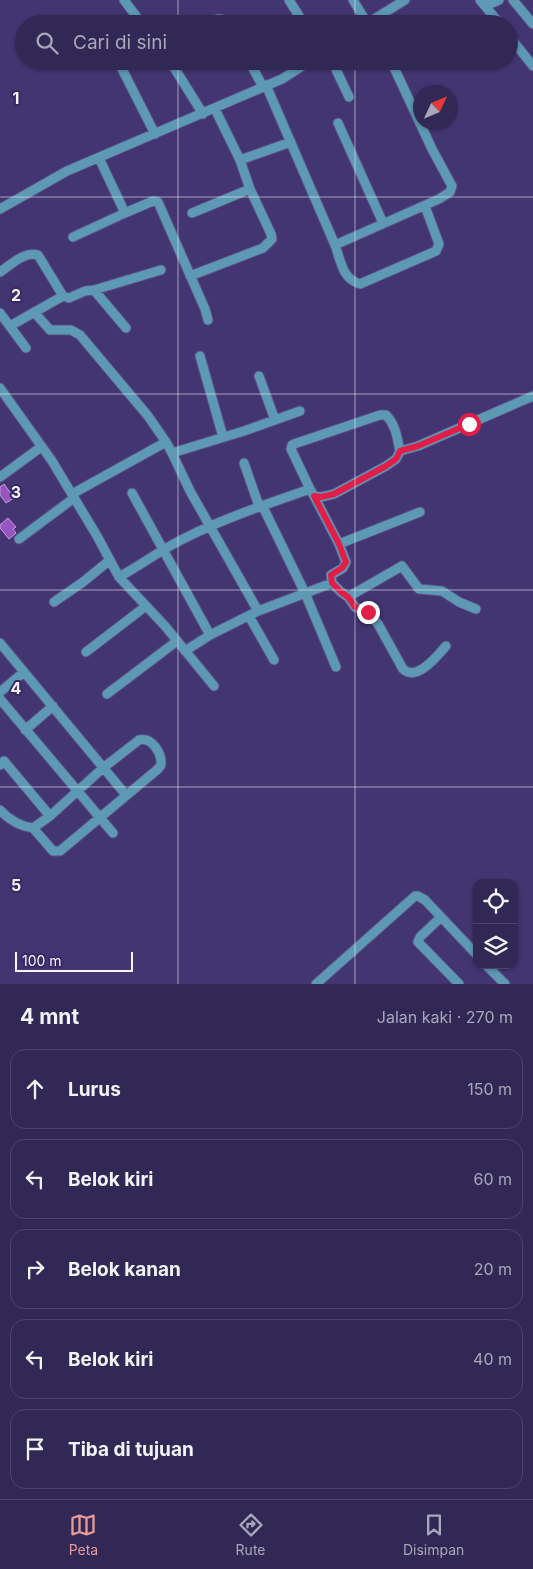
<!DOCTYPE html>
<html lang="id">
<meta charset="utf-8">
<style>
:root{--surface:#322856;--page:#3a305c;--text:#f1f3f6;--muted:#a8a6b9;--line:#4d446c;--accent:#e69b98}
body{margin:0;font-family:Inter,sans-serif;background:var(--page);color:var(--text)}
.controls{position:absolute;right:15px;bottom:15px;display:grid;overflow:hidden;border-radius:10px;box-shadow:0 1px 4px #0004}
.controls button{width:45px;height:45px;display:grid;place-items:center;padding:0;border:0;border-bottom:1px solid var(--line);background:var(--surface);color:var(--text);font:25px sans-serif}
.compass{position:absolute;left:413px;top:85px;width:45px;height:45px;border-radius:50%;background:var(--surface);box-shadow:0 1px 4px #0004;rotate:46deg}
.scale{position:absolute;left:15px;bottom:12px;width:118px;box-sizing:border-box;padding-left:5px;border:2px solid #f5f4fb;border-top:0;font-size:14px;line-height:18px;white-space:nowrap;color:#f5f4fb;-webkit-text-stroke:4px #382a66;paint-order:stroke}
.stop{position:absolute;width:15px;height:15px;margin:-11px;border:4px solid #e11d48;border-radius:50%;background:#fff}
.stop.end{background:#e11d48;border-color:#fff;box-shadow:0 1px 5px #0008}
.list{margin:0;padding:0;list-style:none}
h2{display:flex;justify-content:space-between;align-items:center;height:65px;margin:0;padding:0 20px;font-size:21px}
h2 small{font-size:16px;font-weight:400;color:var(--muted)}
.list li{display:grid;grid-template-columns:32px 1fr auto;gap:15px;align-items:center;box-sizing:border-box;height:80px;margin:0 10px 10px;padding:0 10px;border:1px solid var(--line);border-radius:15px}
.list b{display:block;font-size:19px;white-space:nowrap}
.list em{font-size:16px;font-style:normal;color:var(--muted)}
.icon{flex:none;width:28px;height:28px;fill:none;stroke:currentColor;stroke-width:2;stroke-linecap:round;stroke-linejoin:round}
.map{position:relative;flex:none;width:533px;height:984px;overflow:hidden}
.search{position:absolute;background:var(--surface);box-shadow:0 1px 4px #0004;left:15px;right:15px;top:15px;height:55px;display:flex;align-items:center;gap:12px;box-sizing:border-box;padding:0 18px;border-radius:28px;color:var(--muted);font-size:19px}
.sheet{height:515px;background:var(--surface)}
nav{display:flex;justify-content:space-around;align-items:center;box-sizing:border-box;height:70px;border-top:1px solid var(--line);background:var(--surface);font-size:14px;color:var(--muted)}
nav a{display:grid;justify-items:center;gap:2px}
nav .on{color:var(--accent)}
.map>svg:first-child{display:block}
.building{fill:#9655bf;stroke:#c49de0}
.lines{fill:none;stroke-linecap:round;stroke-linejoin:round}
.minor-casing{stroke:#5b5085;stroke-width:11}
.minor{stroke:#5d98b4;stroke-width:9}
.route{stroke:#e11d48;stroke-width:6}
.grid{fill:none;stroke:#f5f4fb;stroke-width:1;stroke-opacity:0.55}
.grid-label{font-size:16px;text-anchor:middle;font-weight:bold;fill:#f5f4fb;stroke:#382a66;stroke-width:4;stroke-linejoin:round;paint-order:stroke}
</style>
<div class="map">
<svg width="533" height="984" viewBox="0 0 533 984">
<rect width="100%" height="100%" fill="#423572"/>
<path class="building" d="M4,484l10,14 -8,5 -6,-8v-8z
M8,518l8,9 -3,2 3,4 -7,6 -9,-11v-3z"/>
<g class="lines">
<defs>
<path id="minor" d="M124,0l18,24
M289,0l15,24
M353,0l14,23
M480,0l20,24
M487,0l5,3 7,-3
M513,0l20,24
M207,24c8,-4 14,-9 21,0
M366,24l39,-24
M509,36l24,30
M118,61l37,73
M170,61l33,53
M249,61l14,26
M332,61l17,36
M266,85l69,160 104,-46 11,-7 2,-6 -20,-37 -41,-88
M338,123l45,100
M99,158l26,55 28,-12 5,1 47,107 3,11
M240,160l51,-18
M0,209l67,-38 215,-92 28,-18
M192,213l58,-24
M73,237l52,-24
M335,245c6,16 7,34 25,39l76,-33 3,-7 -14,-38
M0,272c11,-7 24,-21 38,-17l25,41
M190,276l73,-28 9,-9 -1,-5 -21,-45 -10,-29 -25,-51
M94,290l32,38
M34,312l16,18h21l9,5 68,81 18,26
M0,313l26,35
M10,326l53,-30 6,2 16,-7 9,-1 67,-20
M200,356l23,81
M259,376l16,44
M0,388l52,73 45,75 22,41 46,49 49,60
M172,453l18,38 68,120
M244,463l15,43
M0,477l41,-30
M310,489l-19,-40 1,-4 2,-1 86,-29h6c10,10 11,23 14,36
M132,493l78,142
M72,494l94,-52 6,11 72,-22 56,-20
M314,496l25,48 7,18 -3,6 -12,7 1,8
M262,505l43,88 31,74
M19,539l55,-41
M339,544l81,-32
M119,577c22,-12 43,-28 66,-39 40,-20 82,-34 125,-49l4,7 7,1 13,-3 52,-28 10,-7 4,-8 18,-5 115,-50
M348,597l54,-31 17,23 23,2 17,11 17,7
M54,602l29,-20 27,-22
M249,616l25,44
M0,643l126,152
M185,651l25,-16 48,-24 74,-28 9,9 7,5 7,10 13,5 10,12 25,45c14,13 34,-13 43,-23
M86,652l60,-46
M0,692l24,-20
M107,694l70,-53
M0,699l113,134
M25,730l28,-24
M0,765l4,-4 46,55 53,-48 36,-28c13,-3 23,13 22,25l-3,4 -98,82h-7l-20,-23
M0,810c9,10 19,16 33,18l17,-12
M441,917l-21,20 -2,5 41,42
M486,965l19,19
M316,984l99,-88h3l7,4 52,55"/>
</defs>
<use href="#minor" class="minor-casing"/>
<use href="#minor" class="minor"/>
</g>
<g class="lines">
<path class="route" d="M368,612l-13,-5 -7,-10 -7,-5 -9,-9 -1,-8 11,-7 4,-6 -7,-18 -25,-48 7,1 13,-3 52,-28 10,-7 4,-8 18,-5 51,-22"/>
</g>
<path class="grid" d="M178,0v24M355,0v24M178,61v923M355,61v923M0,197h533M0,394h533M0,590h533M0,787h533"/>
<g class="grid-label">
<text x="16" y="104">1</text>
<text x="16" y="301">2</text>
<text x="16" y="498">3</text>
<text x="16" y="694">4</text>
<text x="16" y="891">5</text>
</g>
</svg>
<div class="controls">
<button><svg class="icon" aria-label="locate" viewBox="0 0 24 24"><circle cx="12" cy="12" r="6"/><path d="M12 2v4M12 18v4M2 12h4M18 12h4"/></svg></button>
<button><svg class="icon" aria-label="layers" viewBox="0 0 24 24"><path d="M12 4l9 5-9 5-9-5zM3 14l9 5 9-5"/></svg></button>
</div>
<svg class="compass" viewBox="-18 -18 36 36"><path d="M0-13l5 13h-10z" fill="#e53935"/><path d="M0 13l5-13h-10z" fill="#a8a6b9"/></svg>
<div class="scale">100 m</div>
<div class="stop" style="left:469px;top:424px"></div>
<div class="stop end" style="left:368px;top:612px"></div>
<div class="search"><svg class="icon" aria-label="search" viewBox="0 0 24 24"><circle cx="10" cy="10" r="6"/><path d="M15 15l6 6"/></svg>Cari di sini</div>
</div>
<section class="sheet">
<h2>4 mnt<small>Jalan kaki · 270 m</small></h2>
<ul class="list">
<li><svg class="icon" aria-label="ahead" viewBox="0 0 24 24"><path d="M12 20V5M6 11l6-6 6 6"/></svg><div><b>Lurus</b></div><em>150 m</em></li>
<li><svg class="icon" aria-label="left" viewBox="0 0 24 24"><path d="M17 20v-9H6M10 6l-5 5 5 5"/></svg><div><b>Belok kiri</b></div><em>60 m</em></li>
<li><svg class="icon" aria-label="right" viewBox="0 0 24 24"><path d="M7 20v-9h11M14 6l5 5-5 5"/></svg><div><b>Belok kanan</b></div><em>20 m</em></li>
<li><svg class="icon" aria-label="left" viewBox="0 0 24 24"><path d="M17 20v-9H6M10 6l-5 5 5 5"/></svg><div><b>Belok kiri</b></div><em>40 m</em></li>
<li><svg class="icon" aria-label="arrive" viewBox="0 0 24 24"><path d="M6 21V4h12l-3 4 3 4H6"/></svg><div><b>Tiba di tujuan</b></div></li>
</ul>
</section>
<nav>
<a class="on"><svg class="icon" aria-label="map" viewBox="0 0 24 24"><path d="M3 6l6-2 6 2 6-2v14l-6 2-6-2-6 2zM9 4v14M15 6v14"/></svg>Peta</a>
<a><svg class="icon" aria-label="directions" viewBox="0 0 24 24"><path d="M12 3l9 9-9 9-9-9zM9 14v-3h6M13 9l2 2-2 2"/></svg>Rute</a>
<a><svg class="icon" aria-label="saved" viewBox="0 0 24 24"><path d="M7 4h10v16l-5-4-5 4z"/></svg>Disimpan</a>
</nav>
